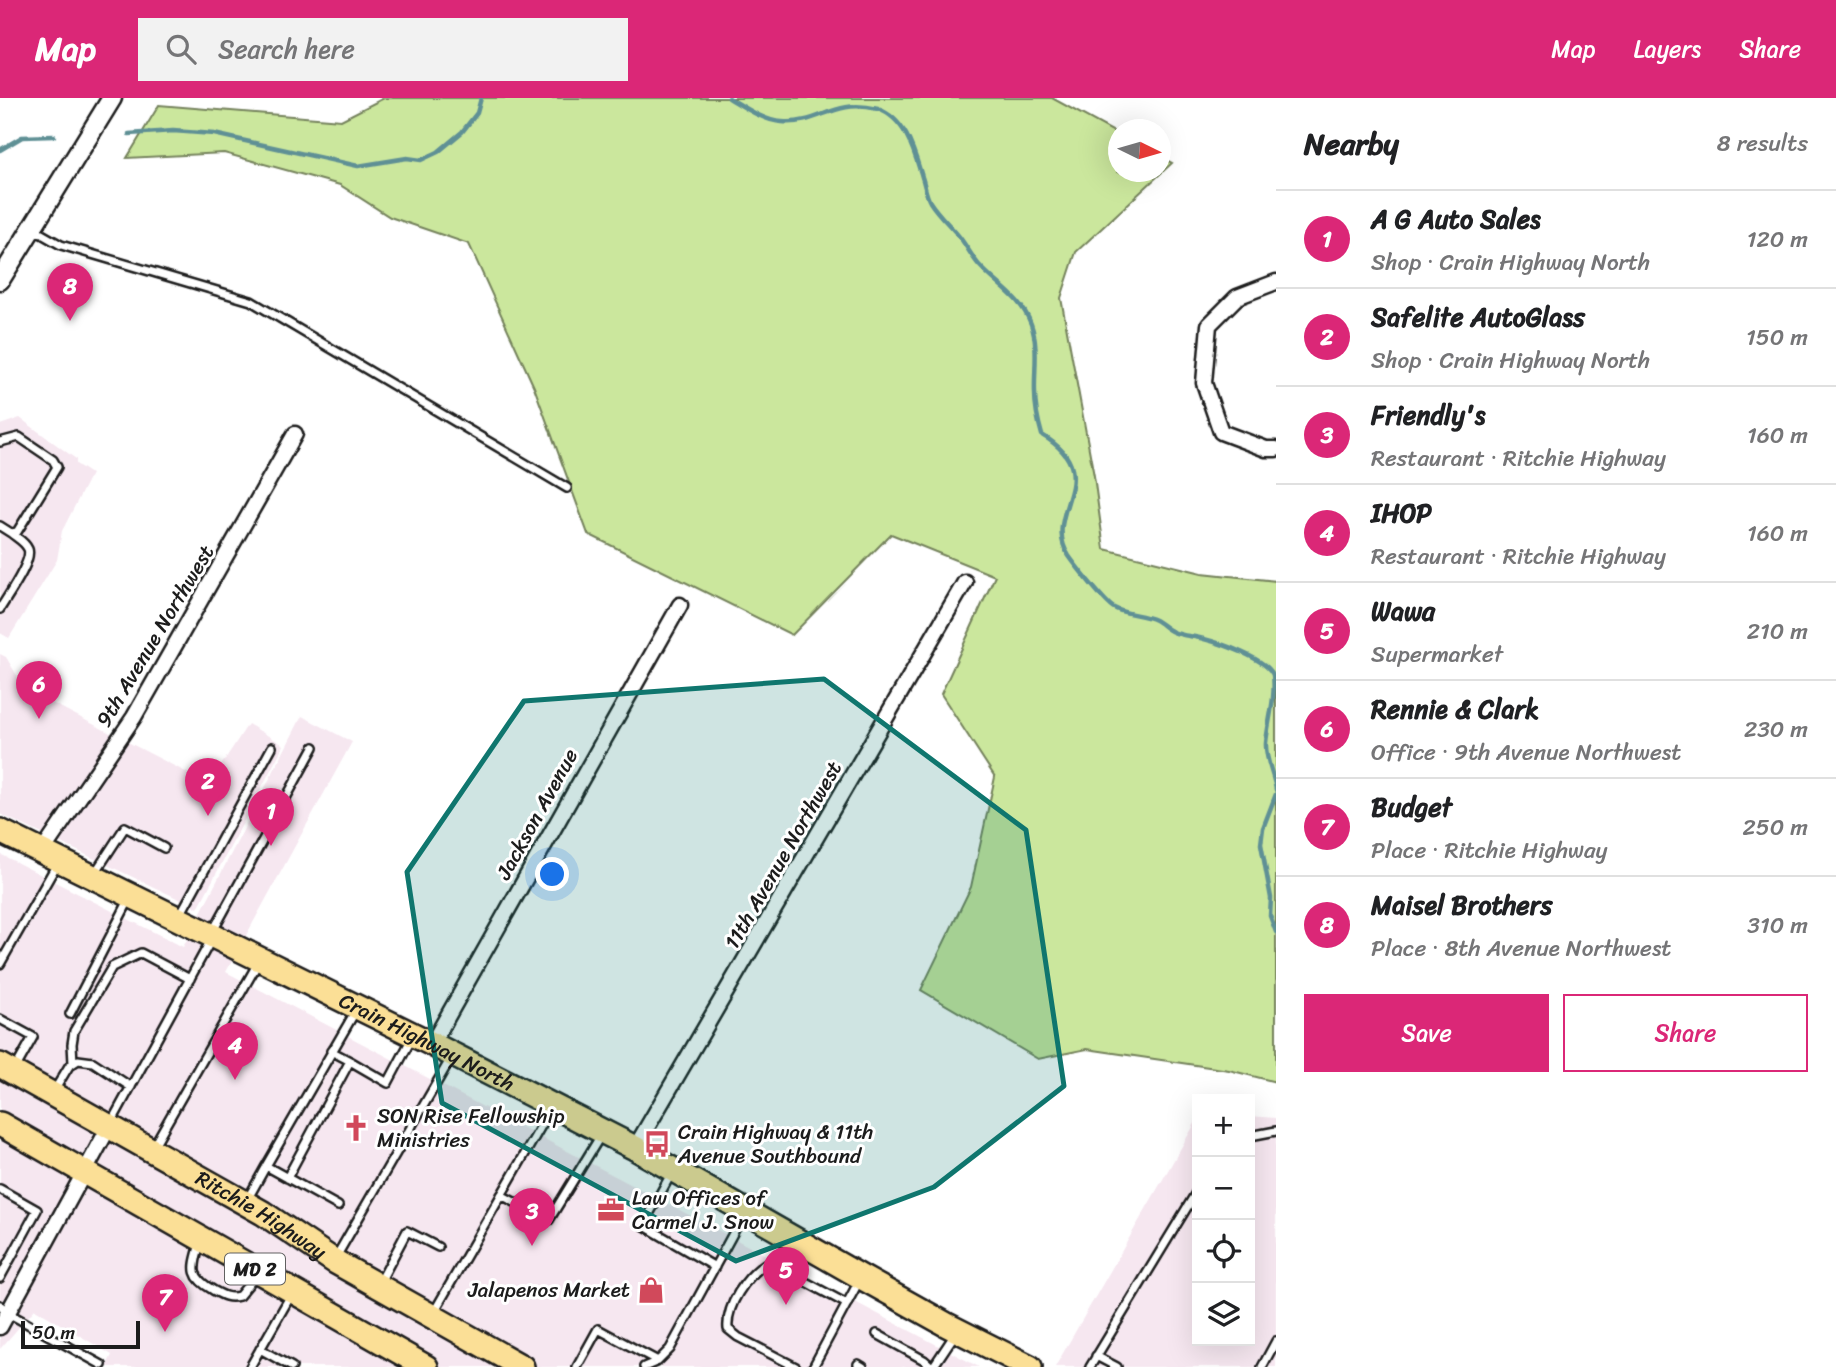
<!DOCTYPE html>
<meta charset="utf-8">
<style>
:root{--surface:#fff;--page:#f2f2f2;--text:#202124;--muted:#757577;--line:#e0e0e0;--accent:#db2777}
body{margin:0;font-family:Sriracha,sans-serif;background:var(--page);color:var(--text)}
.controls{position:absolute;right:21px;bottom:21px;display:grid;overflow:hidden;border-radius:0px;box-shadow:0 7px 28px #0002}
.controls button{width:63px;height:63px;display:grid;place-items:center;padding:0;border:0;border-bottom:2px solid var(--line);background:var(--surface);color:var(--text);font:35px sans-serif}
.compass{position:absolute;left:1108px;top:21px;width:63px;height:63px;border-radius:50%;background:var(--surface);box-shadow:0 7px 28px #0002;rotate:95deg}
.scale{position:absolute;left:21px;bottom:18px;width:119px;box-sizing:border-box;padding-left:7px;border:4px solid #1c1c1c;border-top:0;font-size:19px;line-height:24px;white-space:nowrap;color:#1c1c1c;-webkit-text-stroke:5px #fff;paint-order:stroke}
.you{position:absolute;left:553px;top:777px;width:24px;height:24px;margin:-18px;border:5px solid #fff;border-radius:50%;background:#1a73e8;box-shadow:0 0 0 10px #1a73e833}
.badge{display:grid;place-items:center;width:46px;height:46px;border-radius:50%;background:var(--accent);color:#fff;font-size:23px;font-weight:700}
.pin{position:absolute;translate:-50% -58px;filter:drop-shadow(0 2px 4px #0008)}
.pin::after{content:'';position:absolute;top:37px;width:24px;height:21px;background:inherit;clip-path:polygon(0 0,100% 0,50% 100%)}
.list{margin:0;padding:0;list-style:none}
h2{display:flex;justify-content:space-between;align-items:center;height:91px;margin:0;padding:0 28px;font-size:30px}
h2 small{font-size:23px;font-weight:400;color:var(--muted)}
.list li{display:grid;grid-template-columns:46px 1fr auto;gap:21px;align-items:center;box-sizing:border-box;height:98px;padding:0 28px;border-top:2px solid var(--line)}
.list b{display:block;font-size:26px;white-space:nowrap}
.list p{margin:0;font-size:23px;white-space:nowrap;color:var(--muted)}
.list em{font-size:23px;font-style:normal;color:var(--muted)}
.actions{display:flex;gap:14px;padding:21px 28px}
.actions a{flex:1;padding:16px 0;border:2px solid var(--accent);border-radius:0px;text-align:center;font-size:24px;color:var(--accent)}
.actions .main{background:var(--accent);color:#fff}
.icon{flex:none;width:38px;height:38px;fill:none;stroke:currentColor;stroke-width:2;stroke-linecap:round;stroke-linejoin:round}
.map{position:relative;flex:none;width:1276px;height:1269px;overflow:hidden}
header{display:flex;align-items:center;gap:42px;box-sizing:border-box;height:98px;padding:0 35px;background:var(--accent);color:#fff}
header strong{font-size:33px}
nav{display:flex;gap:38px;margin-inline-start:auto;font-size:24px}
.search{width:490px;height:63px;background:var(--page);display:flex;align-items:center;gap:18px;box-sizing:border-box;padding:0 24px;border-radius:0px;color:var(--muted);font-size:26px}
main{display:flex}
aside{flex:1;background:var(--surface)}
.map>svg:first-child{display:block}
.built{fill:#f6e7f0}
.green{fill:#cbe79d;stroke:#74825c;stroke-width:2}
.lines{fill:none;stroke-linecap:round;stroke-linejoin:round}
.stream{stroke:#5f9095;stroke-width:4.5}
.service-casing{stroke:#1c1c1c;stroke-width:12}
.minor-casing{stroke:#1c1c1c;stroke-width:19}
.tertiary-casing{stroke:#1c1c1c;stroke-width:23}
.primary-casing{stroke:#1c1c1c;stroke-width:28}
.service{stroke:#fff;stroke-width:7}
.minor{stroke:#fff;stroke-width:14}
.tertiary{stroke:#fff;stroke-width:18}
.primary{stroke:#fbdf96;stroke-width:23}
.marked{fill:#0f766e;fill-opacity:0.2;stroke:#0f766e;stroke-width:5;stroke-linejoin:round}
.labels{text-anchor:middle;stroke-width:6;stroke-linejoin:round;paint-order:stroke}
.shield{fill:#fff;stroke:#606060;stroke-width:2}
.shield-label{font-size:19px;font-weight:bold;fill:#1c1c1c}
.street-label{font-size:21px;fill:#1c1c1c;stroke:#fff}
.poi-label{font-size:21px;fill:#1c1c1c;stroke:#fff;text-anchor:start}
</style>
<header>
<strong>Map</strong>
<div class="search"><svg class="icon" aria-label="search" viewBox="0 0 24 24"><circle cx="10" cy="10" r="6"/><path d="M15 15l6 6"/></svg>Search here</div>
<nav><a>Map</a><a>Layers</a><a>Share</a></nav>
</header>
<main>
<div class="map">
<svg width="1276" height="1269" viewBox="0 0 1276 1269">
<rect width="100%" height="100%" fill="#fff"/>
<filter id="ink" filterUnits="userSpaceOnUse"><feTurbulence type="fractalNoise" baseFrequency=".0143" numOctaves="2"/><feDisplacementMap in="SourceGraphic" scale="14" xChannelSelector="R" yChannelSelector="G"/><feConvolveMatrix kernelMatrix="1 2 1 2 8 2 1 2 1" color-interpolation-filters="sRGB"/></filter>
<g filter="url(#ink)">
<path class="built" d="M20,320l56,41v5l15,10 -29,57 -5,29 -48,78 -9,-5v-208z
M0,556l6,3 19,32 184,95 39,-60 36,21 -86,163 -198,-94z
M302,618l50,26 -126,230 753,395h-873l6,-12 -77,-46 -35,40v-495l183,93z
M1250,1018l26,2v249h-221l142,-247v221h53z"/>
<path class="green" d="M384,0h668l66,36v38h42l1,-15 11,6 -96,89 -15,46 33,178 10,73 98,24 74,8v501l-47,-12 -142,-21 -49,10 -117,-69 50,-103 24,-110 -54,-83 54,-118 -104,-42 -99,101 -204,-101 -54,-147 -65,-143 -79,-27 -50,-32 -116,-32 -97,5 32,-53 182,15z"/>
<g class="lines">
<path class="stream" d="M729,0c15,9 35,23 53,24 40,3 49,-24 96,-13 28,10 36,42 44,68 3,9 4,18 8,25 9,14 21,24 31,37 6,8 11,18 18,26 19,21 42,32 52,59 8,23 3,46 4,69 0,14 3,28 7,42 68,41 -2,77 27,121 7,10 37,48 45,52 13,7 28,6 41,12 6,3 11,9 18,12 9,4 21,4 31,7 16,4 63,20 69,36 3,23 -5,46 -7,68 -1,17 8,31 10,47
M129,36l44,-3 41,3 144,32 49,-8 14,2 17,-8 24,-20 15,-19 4,-15
M0,52l22,-13 32,-1
M1276,696l-13,34 -2,16 10,54 -1,18 6,16"/>
<defs>
<path id="service" d="M33,131l28,16 190,56 316,187
M0,344l19,-5 34,23 4,7 -40,65 -6,1 -11,-7
M0,511c7,-12 33,-48 28,-60 -3,-7 -11,-11 -17,-16
M95,775l30,-46 39,21
M180,817l92,-168
M213,833l101,-184
M0,866l57,-100
M70,916l59,-114
M0,921l33,18 -18,32
M331,953l19,10
M73,965l-1,-19 2,-13 38,-64 29,-14 49,26
M54,993l15,-25 9,-6 15,2 38,25
M111,1025l100,-183
M1250,1038l26,-5
M153,1049l105,-184
M266,1068l89,-154
M671,1076l-28,51 72,42
M287,1080l63,-117 38,22 24,-45
M0,1091l37,21 -37,68
M501,1097l48,25 52,-85
M247,1102l19,-34 72,40
M200,1145c-6,24 -12,33 13,47 9,5 15,9 26,6l18,-22
M336,1159l115,-199
M380,1184l27,-51 31,16
M0,1207l8,8 94,52
M434,1214l118,-205
M877,1236l47,26 8,7
M260,1251l32,18
M1096,1258l21,11
M858,1266l5,3
M250,1269l41,-72
M577,1269l21,-38 60,32
M644,1269l14,-6 12,-12 73,-134
M796,1269l-58,-30 -10,-8c-2,-24 18,-52 37,-65l9,1 73,39
M813,1269l46,-86
M933,1269l22,-33
M1090,1269l107,-176
M1262,1269l14,-26"/>
<path id="minor" d="M1276,184l-39,15 -28,28 -5,58 17,49 45,17h10
M42,754l92,-135 161,-283
M432,946l248,-439
M635,1050l330,-566
M0,1229l109,-200"/>
<path id="tertiary" d="M0,182l112,-182"/>
<g id="primary">
<path id="s1" d="M0,733l432,213 203,104 226,129 86,48 83,42"/>
<path id="s2" d="M0,967l263,148 71,48 188,106"/>
<path d="M0,1026l426,243"/>
</g>
</defs>
<use href="#service" class="service-casing"/>
<use href="#minor" class="minor-casing"/>
<use href="#tertiary" class="tertiary-casing"/>
<use href="#primary" class="primary-casing"/>
<use href="#service" class="service"/>
<use href="#minor" class="minor"/>
<use href="#tertiary" class="tertiary"/>
<use href="#primary" class="primary"/>
</g>
</g>
<path class="marked" d="M824,581l202,151 38,256 -130,101 -198,74 -294,-158 -35,-231 117,-171z"/>
<defs>
<symbol id="church-bare" viewBox="-9 -9 18 18"><path d="M-1.2-6h2.4v3.5h3.3v2.4h-3.3V6h-2.4V-.1h-3.3v-2.4h3.3Z" fill="#d1495b" stroke="#fff" stroke-width="2.5" paint-order="stroke"/></symbol>
<symbol id="bus-bare" viewBox="-9 -9 18 18"><path d="M-5-6H5V4H4V6H2V4H-2V6H-4V4H-5ZM-3.5-4V0h7V-4ZM-3.5 1.2v1.5H-2V1.2ZM2 1.2v1.5H3.5V1.2Z" fill="#d1495b" stroke="#fff" stroke-width="2.5" paint-order="stroke"/></symbol>
<symbol id="office-bare" viewBox="-9 -9 18 18"><path d="M-6-3h4V-5.5h4V-3h4V5H-6ZM-1-4.5V-3h2v-1.5ZM-6 0V1H6V0Z" fill="#d1495b" stroke="#fff" stroke-width="2.5" paint-order="stroke"/></symbol>
<symbol id="shop-bare" viewBox="-9 -9 18 18"><path d="M-5-2.5h2.3a2.7 3.5 0 0 1 5.4 0H5L5.5 6h-11ZM-1.5-2.5h3a1.5 2.3 0 0 0-3 0Z" fill="#d1495b" stroke="#fff" stroke-width="2.5" paint-order="stroke"/></symbol>
</defs>
<g fill-rule="evenodd">
<use href="#church-bare" x="337" y="1011" width="38" height="38"/>
<use href="#bus-bare" x="638" y="1027" width="38" height="38"/>
<use href="#office-bare" x="592" y="1093" width="38" height="38"/>
<use href="#shop-bare" x="632" y="1173" width="38" height="38"/>
</g>
<g class="labels">
<rect class="shield" x="225" y="1155.5" width="60" height="31" rx="5"/>
<g class="shield-label">
<text x="255" y="1178">MD 2</text>
</g>
<g class="street-label">
<text transform="translate(155 538) rotate(-59)" y="7">9th Avenue Northwest</text>
<text transform="translate(537 716) rotate(-61)" y="7">Jackson Avenue</text>
<text transform="translate(783 757) rotate(-60)" y="7">11th Avenue Northwest</text>
<text dy="7" stroke="none"><textPath href="#s1" startOffset="476">Crain Highway North</textPath></text>
<text dy="7" stroke="none"><textPath href="#s2" startOffset="301">Ritchie Highway</textPath></text>
</g>
<g class="poi-label">
<text x="377" y="1025">SON Rise Fellowship<tspan x="377" dy="24">Ministries</tspan></text>
<text x="678" y="1041">Crain Highway &amp; 11th<tspan x="678" dy="24">Avenue Southbound</tspan></text>
<text x="632" y="1107">Law Offices of<tspan x="632" dy="24">Carmel J. Snow</tspan></text>
<text x="630" y="1199" text-anchor="end">Jalapenos Market</text>
</g>
</g>
</svg>
<div class="controls">
<button>+</button>
<button>−</button>
<button><svg class="icon" aria-label="locate" viewBox="0 0 24 24"><circle cx="12" cy="12" r="6"/><path d="M12 2v4M12 18v4M2 12h4M18 12h4"/></svg></button>
<button><svg class="icon" aria-label="layers" viewBox="0 0 24 24"><path d="M12 4l9 5-9 5-9-5zM3 14l9 5 9-5"/></svg></button>
</div>
<svg class="compass" viewBox="-18 -18 36 36"><path d="M0-13l5 13h-10z" fill="#e53935"/><path d="M0 13l5-13h-10z" fill="#757577"/></svg>
<div class="scale">50 m</div>
<div class="you"></div>
<div class="pin badge" style="left:271px;top:748px">1</div>
<div class="pin badge" style="left:208px;top:718px">2</div>
<div class="pin badge" style="left:532px;top:1148px">3</div>
<div class="pin badge" style="left:235px;top:982px">4</div>
<div class="pin badge" style="left:786px;top:1207px">5</div>
<div class="pin badge" style="left:39px;top:621px">6</div>
<div class="pin badge" style="left:165px;top:1234px">7</div>
<div class="pin badge" style="left:70px;top:223px">8</div>
</div>
<aside>
<h2>Nearby<small>8 results</small></h2>
<ul class="list">
<li><span class="badge">1</span><div><b>A G Auto Sales</b><p>Shop · Crain Highway North</p></div><em>120 m</em></li>
<li><span class="badge">2</span><div><b>Safelite AutoGlass</b><p>Shop · Crain Highway North</p></div><em>150 m</em></li>
<li><span class="badge">3</span><div><b>Friendly's</b><p>Restaurant · Ritchie Highway</p></div><em>160 m</em></li>
<li><span class="badge">4</span><div><b>IHOP</b><p>Restaurant · Ritchie Highway</p></div><em>160 m</em></li>
<li><span class="badge">5</span><div><b>Wawa</b><p>Supermarket</p></div><em>210 m</em></li>
<li><span class="badge">6</span><div><b>Rennie &amp; Clark</b><p>Office · 9th Avenue Northwest</p></div><em>230 m</em></li>
<li><span class="badge">7</span><div><b>Budget</b><p>Place · Ritchie Highway</p></div><em>250 m</em></li>
<li><span class="badge">8</span><div><b>Maisel Brothers</b><p>Place · 8th Avenue Northwest</p></div><em>310 m</em></li>
</ul>
<div class="actions"><a class="main">Save</a><a>Share</a></div>
</aside>
</main>
